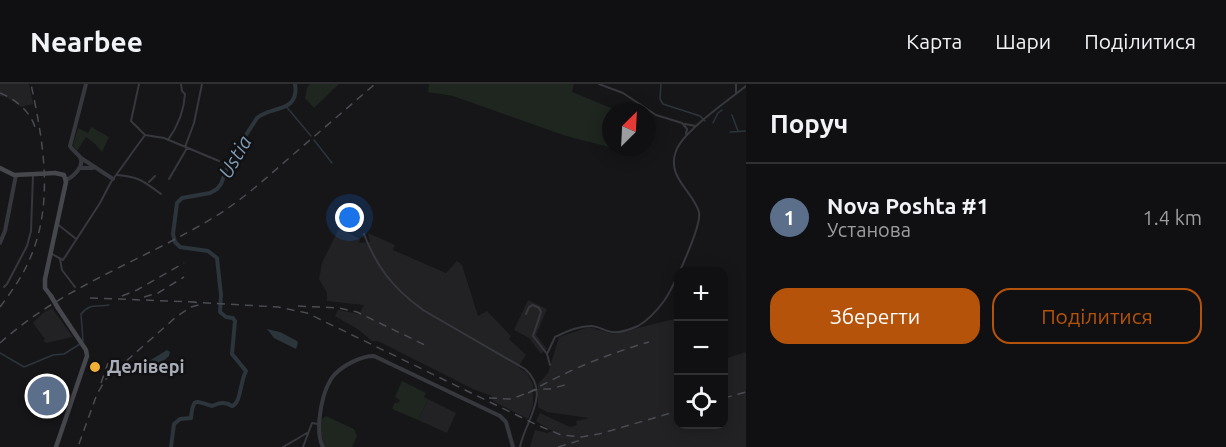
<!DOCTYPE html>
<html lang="uk">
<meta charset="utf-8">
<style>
:root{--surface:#101012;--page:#19191b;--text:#f1f3f6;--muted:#9c9d9f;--line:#303032;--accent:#b45309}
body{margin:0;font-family:Ubuntu,sans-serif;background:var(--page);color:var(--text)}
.controls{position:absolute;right:18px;bottom:18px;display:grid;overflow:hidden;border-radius:12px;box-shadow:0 3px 15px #0003}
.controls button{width:54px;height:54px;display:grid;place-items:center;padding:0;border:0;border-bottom:2px solid var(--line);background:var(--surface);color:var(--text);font:30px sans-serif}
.compass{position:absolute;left:602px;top:18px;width:54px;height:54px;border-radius:50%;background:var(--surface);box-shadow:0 3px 15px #0003;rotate:24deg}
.you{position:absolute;left:350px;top:134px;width:21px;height:21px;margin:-15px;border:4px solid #fff;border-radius:50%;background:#1a73e8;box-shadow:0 0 0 9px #1a73e833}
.badge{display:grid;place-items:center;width:39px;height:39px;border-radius:50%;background:var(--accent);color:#fff;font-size:20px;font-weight:700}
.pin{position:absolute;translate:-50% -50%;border:3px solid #fff;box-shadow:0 2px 6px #0006}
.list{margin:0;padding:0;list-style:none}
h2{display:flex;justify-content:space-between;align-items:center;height:78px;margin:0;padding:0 24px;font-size:26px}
h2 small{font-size:20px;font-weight:400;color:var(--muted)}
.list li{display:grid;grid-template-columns:39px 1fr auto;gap:18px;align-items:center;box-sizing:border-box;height:108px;padding:0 24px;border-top:2px solid var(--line)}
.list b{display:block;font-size:22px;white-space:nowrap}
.list p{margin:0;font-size:20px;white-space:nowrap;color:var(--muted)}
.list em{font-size:20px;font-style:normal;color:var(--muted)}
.actions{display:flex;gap:12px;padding:18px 24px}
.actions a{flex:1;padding:14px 0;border:2px solid var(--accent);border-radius:18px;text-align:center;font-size:21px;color:var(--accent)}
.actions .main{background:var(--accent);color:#fff}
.icon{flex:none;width:33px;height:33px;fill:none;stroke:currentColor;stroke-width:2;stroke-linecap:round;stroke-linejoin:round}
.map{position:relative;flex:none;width:746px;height:363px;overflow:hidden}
header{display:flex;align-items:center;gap:36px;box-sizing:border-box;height:84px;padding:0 30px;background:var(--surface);border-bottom:2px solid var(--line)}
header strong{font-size:28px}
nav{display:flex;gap:33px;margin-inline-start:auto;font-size:21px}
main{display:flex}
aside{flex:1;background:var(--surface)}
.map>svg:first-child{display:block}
.built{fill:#222225}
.green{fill:#1e261f}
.water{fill:#2c353c}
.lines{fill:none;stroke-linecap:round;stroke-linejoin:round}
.stream{stroke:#2c353c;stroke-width:1.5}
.river{stroke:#2c353c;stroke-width:4}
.minor{stroke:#37383d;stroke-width:2}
.tertiary{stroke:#37383d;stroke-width:4}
.secondary{stroke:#45474d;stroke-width:4.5}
.rail{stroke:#4a4c52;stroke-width:1.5;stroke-dasharray:8 6;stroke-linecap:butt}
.secondary-bridge{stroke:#45474d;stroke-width:4.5}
.poi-dot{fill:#f2b134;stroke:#111113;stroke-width:2}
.labels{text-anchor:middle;stroke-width:5;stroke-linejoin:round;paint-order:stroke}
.poi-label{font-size:18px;font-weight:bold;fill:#a8adb8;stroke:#111113;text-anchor:start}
.water-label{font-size:20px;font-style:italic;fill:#7f9bb3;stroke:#111113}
</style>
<header>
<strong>Nearbee</strong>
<nav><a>Карта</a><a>Шари</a><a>Поділитися</a></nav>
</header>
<main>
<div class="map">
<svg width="746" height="363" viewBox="0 0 746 363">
<rect width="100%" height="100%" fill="#161618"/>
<path class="built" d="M0,0h29l4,20 -12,3 -15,-10 -6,-1z
M339,144l21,11 -1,4 11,-1 -2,-9 27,12 -2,5 53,23 11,-12 5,4 16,51 9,-5 24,25 -2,3 17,16 -8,12 9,6 6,11v21l-5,14 -35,-18 -1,-5 -19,-7 -95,-48h-6l-13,-11 -24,-14 3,-6 21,4 5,-9 -37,-4v-8l-8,-14 3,-16z
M528,216l19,9 -11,26 11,14 -6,5 -12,-16 -15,-8z
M52,224l21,29 -27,6 -3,-2 2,-2 -12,-16 10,-10z
M678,234v106h46v-65l22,-7v95h-216l5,-17 12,3 5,-2 -16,-10 4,-8 30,14 7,-2 -1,-4 13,-3 -42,-6 -9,-5v-23l10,-11 11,-36 30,-10 25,7z
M428,315l28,14 -9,20 -29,-13z"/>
<path class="green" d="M310,0h29l-25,24 -9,-10 2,-10z
M429,0h145l-2,8 39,16 3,3h-3v27l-2,9 -43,-11 -113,-40 -25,-4z
M91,43l18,10 -7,15 -7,-8 -9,-7 -9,14 -4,-6 5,-17 10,5z
M402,297l24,12 -2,4 4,2 -10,21 -26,-11 3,-7 3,1 2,-3 -5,-3z
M326,332l28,13 3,7 -5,11h-27l-5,-16 1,-11z"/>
<path class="water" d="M267,245l13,3 17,9 1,2 -2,6 -22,-11z
M167,266l3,2 -1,4 -19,17 -5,-5 4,-7z"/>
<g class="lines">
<path class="stream" d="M661,0l-1,15 3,5 37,12 5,5
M286,22l3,4
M290,27l21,25
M732,31l6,16
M713,39l5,-10 4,-3
M730,48l16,-1
M314,56l18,23
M83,257l-2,-27c9,-11 15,-7 28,-9
M0,269l24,14 29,-12 11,-1 16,-10"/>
<path class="river" d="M171,363l3,-23 6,-5 11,-1c2,-21 4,-17 21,-12 7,-3 13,-5 20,0 9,-3 8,-24 14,-35l-14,-17 3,-33 -2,-3 -7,-1 -6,-5 1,-17 -4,-37 -9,-7 -28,-4 -5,-5 -2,-8 4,-31 5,-5 28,-5 7,-4 4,-5 10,-26 26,-40c13,-12 43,-5 38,-34"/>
<path class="minor" d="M139,0l-8,37 14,14
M599,0l24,9 33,22 26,8 5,6 -1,5
M736,10v-10
M685,40l11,2
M168,56c10,-14 16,-29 17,-46l-3,-3 -1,-7
M185,63l9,-24 8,-39
M117,91c23,2 26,6 44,19
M169,95l18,-31
M149,98l6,-6
M56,139l19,15
M364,150c13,34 29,54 59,76l102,59c27,24 0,52 -5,78
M50,169l13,7 37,-57 11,-21 34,-47 19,3 55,23
M60,175l2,11 13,17
M4,203l3,-3 20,-38 4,-15 2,-56
M526,230l3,-7 4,-2 6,3 2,4 -8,24 14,18
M550,281l-3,-11 8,-17c10,-5 24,-11 35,-11 7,-1 14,5 22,6 7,1 19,-3 26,-6 9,-5 20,-17 26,-25 9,-13 38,-75 35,-89 -6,-21 -33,-35 -23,-61 7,-20 53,-51 70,-65
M283,363l24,-14
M303,363l9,-24 6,1"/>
<path class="tertiary" d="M81,74l32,21
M79,84h14
M66,96c7,-3 19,-14 14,-23 -3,-4 -7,-6 -10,-11l16,-62
M0,159l5,-12 11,-56
M323,363c-9,-17 -1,-59 12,-73 9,-9 26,-18 39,-18l126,60 6,6 7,25"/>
<path class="secondary" d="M0,84l14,7 22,-1
M51,212l-6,-8v-9l21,-97 -2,-7 -9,-2
M56,363l31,-91 -1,-6 -28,-42"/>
<path class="rail" d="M0,9c17,7 31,19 36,37
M122,212l15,-6 47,-27
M144,213l14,-4 26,-16
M90,214l106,4
M189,218l89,5 29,6 228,111 26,11 20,2 18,-3 79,-23
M298,222l41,2 18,4 70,34
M0,223c12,-16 24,-33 31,-51 23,-55 12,-116 0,-172
M0,259c63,-57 145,-83 216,-127 26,-16 49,-37 72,-57 29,-25 58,-50 87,-75
M101,299l7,-20
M528,309c38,-22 79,-39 121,-51
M489,314l22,1 27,-10h12l15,-4
M724,314l22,-6
M79,360l18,-50 9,-15 70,-62 15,-10 8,-2
M558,363l23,-7"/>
<path class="secondary-bridge" d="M36,90l19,-1
M51,212l7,12"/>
</g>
<circle class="poi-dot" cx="95" cy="283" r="6"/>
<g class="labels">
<g class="poi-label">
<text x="107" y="289">Делівері</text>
</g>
<g class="water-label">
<text transform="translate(235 73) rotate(-60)" y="7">Ustia</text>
</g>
</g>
</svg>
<div class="controls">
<button>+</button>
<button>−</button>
<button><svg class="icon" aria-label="locate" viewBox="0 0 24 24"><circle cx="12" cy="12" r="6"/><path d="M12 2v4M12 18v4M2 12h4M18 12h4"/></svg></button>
</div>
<svg class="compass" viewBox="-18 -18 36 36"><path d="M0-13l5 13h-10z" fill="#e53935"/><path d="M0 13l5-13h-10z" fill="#9c9d9f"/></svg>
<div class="you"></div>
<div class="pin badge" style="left:47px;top:312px;background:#5c6f8a">1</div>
</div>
<aside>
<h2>Поруч<small></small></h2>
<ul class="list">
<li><span class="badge" style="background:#5c6f8a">1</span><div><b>Nova Poshta #1</b><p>Установа</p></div><em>1.4 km</em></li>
</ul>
<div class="actions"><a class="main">Зберегти</a><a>Поділитися</a></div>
</aside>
</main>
